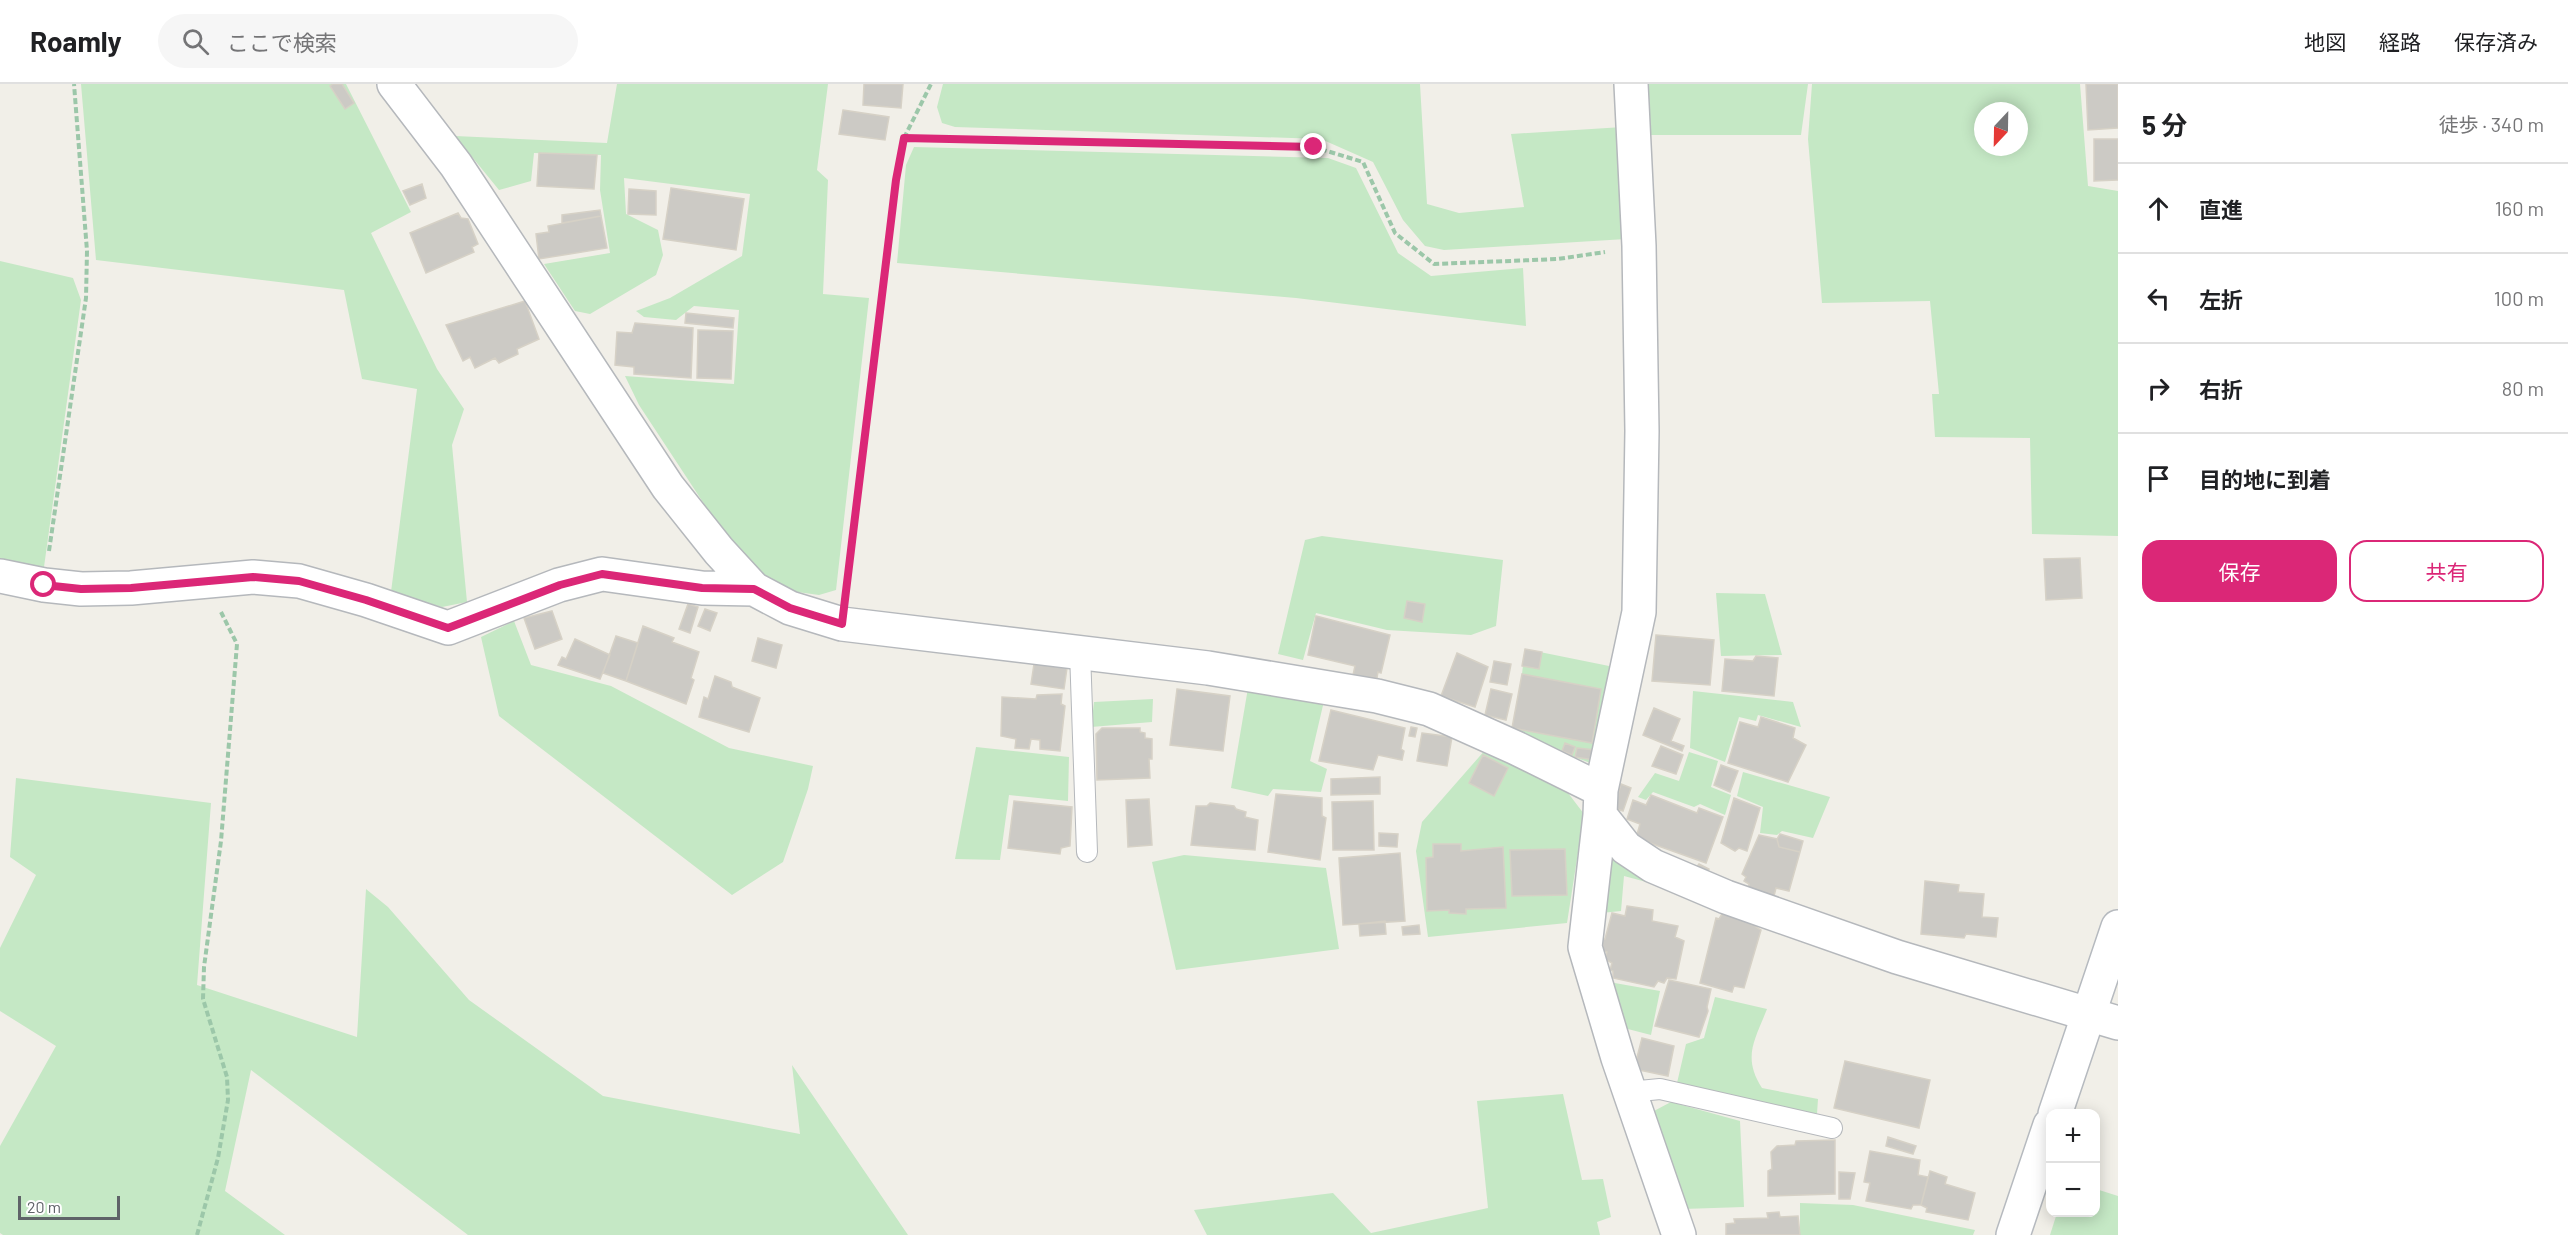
<!DOCTYPE html>
<html lang="ja">
<meta charset="utf-8">
<style>
:root{--surface:#fff;--page:#f6f6f6;--text:#202124;--muted:#757577;--line:#e0e0e0;--accent:#db2777}
body{margin:0;font-family:Barlow,"Noto Sans JP",sans-serif;background:var(--page);color:var(--text)}
.controls{position:absolute;right:18px;bottom:18px;display:grid;overflow:hidden;border-radius:12px;box-shadow:0 3px 15px #0003}
.controls button{width:54px;height:54px;display:grid;place-items:center;padding:0;border:0;border-bottom:2px solid var(--line);background:var(--surface);color:var(--text);font:30px sans-serif}
.compass{position:absolute;left:1974px;top:18px;width:54px;height:54px;border-radius:50%;background:var(--surface);box-shadow:0 3px 15px #0003;rotate:202deg}
.scale{position:absolute;left:18px;bottom:15px;width:102px;box-sizing:border-box;padding-left:6px;border:3px solid #5f6368;border-top:0;font-size:16px;line-height:21px;white-space:nowrap;color:#5f6368;-webkit-text-stroke:4px #fff;paint-order:stroke}
.stop{position:absolute;width:18px;height:18px;margin:-14px;border:4px solid #db2777;border-radius:50%;background:#fff}
.stop.end{background:#db2777;border-color:#fff;box-shadow:0 2px 6px #0008}
.list{margin:0;padding:0;list-style:none}
h2{display:flex;justify-content:space-between;align-items:center;height:78px;margin:0;padding:0 24px;font-size:26px}
h2 small{font-size:20px;font-weight:400;color:var(--muted)}
.list li{display:grid;grid-template-columns:39px 1fr auto;gap:18px;align-items:center;box-sizing:border-box;height:90px;padding:0 24px;border-top:2px solid var(--line)}
.list b{display:block;font-size:22px;white-space:nowrap}
.list em{font-size:20px;font-style:normal;color:var(--muted)}
.actions{display:flex;gap:12px;padding:18px 24px}
.actions a{flex:1;padding:14px 0;border:2px solid var(--accent);border-radius:18px;text-align:center;font-size:21px;color:var(--accent)}
.actions .main{background:var(--accent);color:#fff}
.icon{flex:none;width:33px;height:33px;fill:none;stroke:currentColor;stroke-width:2;stroke-linecap:round;stroke-linejoin:round}
.map{position:relative;flex:none;width:2118px;height:1151px;overflow:hidden}
header{display:flex;align-items:center;gap:36px;box-sizing:border-box;height:84px;padding:0 30px;background:var(--surface);border-bottom:2px solid var(--line)}
header strong{font-size:28px}
nav{display:flex;gap:33px;margin-inline-start:auto;font-size:21px}
.search{width:420px;height:54px;background:var(--page);display:flex;align-items:center;gap:15px;box-sizing:border-box;padding:0 21px;border-radius:33px;color:var(--muted);font-size:22px}
main{display:flex}
aside{flex:1;background:var(--surface)}
.map>svg:first-child{display:block}
.green{fill:#c5e8c5;fill-rule:evenodd}
.building{fill:#cccac5;stroke:#d6d1c6;stroke-width:1.5}
.lines{fill:none;stroke-linecap:round;stroke-linejoin:round}
.lane-casing{stroke:#b5b8bc;stroke-width:22}
.street-casing{stroke:#b5b8bc;stroke-width:36}
.secondary-casing{stroke:#b6babf;stroke-width:36}
.path{stroke:#9cc7a9;stroke-width:4;stroke-dasharray:6 3;stroke-linecap:butt}
.lane{stroke:#fff;stroke-width:20}
.street{stroke:#fff;stroke-width:33}
.secondary{stroke:#fff;stroke-width:33}
.route{stroke:#db2777;stroke-width:8}
</style>
<header>
<strong>Roamly</strong>
<div class="search"><svg class="icon" aria-label="search" viewBox="0 0 24 24"><circle cx="10" cy="10" r="6"/><path d="M15 15l6 6"/></svg>ここで検索</div>
<nav><a>地図</a><a>経路</a><a>保存済み</a></nav>
</header>
<main>
<div class="map">
<svg width="2118" height="1151" viewBox="0 0 2118 1151">
<rect width="100%" height="100%" fill="#f1efe8"/>
<path class="green" d="M81,0h265l65,128 -40,21 66,136 27,40 -12,36 15,157 -25,5 -51,-15 26,-203 -55,-10 -18,-89 -248,-30z
M617,0h211l-11,86 11,10 -5,114 46,4 -33,292 -17,5 -36,-5 -46,-36 -98,-149 -14,-29 109,8 5,-74 -45,-4 -18,14 -32,-3 -8,-6 34,-13 72,-42 8,-62 -126,-16 2,36 32,16 5,25 -7,20 -66,39 -15,-3 -31,-47 66,-11 -10,-63 1,-35 -67,-2 -3,28 -32,9 -44,-54 152,7z
M943,0h477l7,120 32,9 65,-6 -13,-73 112,-7 3,112 -182,11 -19,-4 -22,-26 -30,-58 -52,-23 -366,-12 -13,-4 -5,-16z
M1644,0h164l-7,51h-153z
M1812,0h268l8,102 30,5v345l-86,-2 -2,-96 -95,-1 -3,-43h7l-9,-93 -108,2 -14,-164zM1983,27h36v36h-36z
M914,63l414,11 28,10 42,85 33,23 92,-8 3,58 -230,-28 -399,-35 9,-98z
M0,177l73,17 8,22 -37,267 -44,-6z
M1322,452l181,24 -7,66 -25,9 -84,-5 -71,-17 -13,47 -25,-6 27,-114z
M1716,509l49,1 17,61 -61,1z
M514,537l17,44 80,21 118,62 84,18 -5,23 -25,73 -51,33 -233,-179 -18,-79z
M1525,565l89,18 -21,97 -83,-31 2,-5 80,15 9,-54 -79,-15z
M1248,604l76,13 -14,60 17,8 -6,23 -48,-3 -5,7 -37,-8z
M1693,607l100,11 8,25 -43,-12 -2,6 -17,-4 -14,45 -35,-14z
M1153,615l-1,23 -61,5 3,-25z
M976,663l93,10 -1,44 -59,-6 -9,65 -45,-1z
M1486,665l79,40 19,25 -17,109 -139,14 -12,-86 6,-29z
M1689,668l29,9 -7,26 20,8 -6,20 -25,-11 -6,3 -41,-15 -7,8 -8,-3 17,-24 24,8z
M1743,688l87,25 -17,41 -31,-7 -5,4 -17,-2 3,-26 -26,-11z
M16,694l195,25 -14,182 160,52 9,-148 22,18 81,93 134,96 197,38 -8,-69 116,170h-440l-217,-165 -26,121 60,44h-282l-3,-2v-87l56,-100 -56,-35v-63l36,-73 -26,-18z
M1184,771l142,13 13,81 -163,21 -24,-108z
M1615,772l37,20 -2,7 -26,-7 -3,35 -20,2 8,-49z
M1609,898l51,9 -9,44 -27,-7z
M1715,913l52,12c-12,31 -25,48 -5,79l56,11 -1,15 -140,-31 9,-39 18,-6z
M1563,1010l19,86 21,-1 8,38 -14,5 3,13h-393l-13,-25 139,-17 38,40 117,-25 -11,-107z
M1671,1018l69,19 4,86 -61,2 -31,-97z
M2096,1105l22,7v39h-68l7,-22 39,-1z
M1800,1119l53,2 122,25 -2,5h-173z"/>
<path class="building" d="M333,0h9l12,19 -9,6 -15,-23z
M864,0h39l-2,24 -38,-3z
M2086,0h32v44l-30,2z
M843,26l46,7 -4,23 -46,-6z
M2094,55h24v41l-24,1z
M539,69l58,2 -3,34 -57,-3z
M422,100l4,14 -16,7 -7,-14z
M671,104l73,11 -8,51 -73,-11z
M629,105l27,2v24l-28,-1z
M600,126l1,6 -39,7v-8z
M458,129l3,5 7,1 10,25 -6,3 2,5 -48,21 -16,-40z
M601,132l6,32 -68,11 -3,-25 13,-2 -1,-6z
M525,217l14,38 -22,10 1,5 -19,9 -4,-5 -20,10 -5,-11 -7,4 -17,-36z
M686,229l48,5 -1,10 -48,-5z
M635,239l58,5 -2,50 -57,-4v-7l-19,-2 2,-33 15,1z
M698,246l35,1 -2,48 -34,-1z
M2080,474l2,40 -36,2 -2,-41z
M1407,517l18,3 -3,18 -18,-4z
M688,520l10,3 -8,26 -11,-4z
M705,525l12,4 -7,18 -12,-5z
M552,527l10,28 -27,10 -11,-31z
M1316,532l74,19 -9,38 -3,-1 -1,6 -24,-3 2,-9 -47,-11z
M643,542l31,12 -2,4 27,10 -8,26 3,2 -8,24 -60,-23z
M1656,551l58,5 -4,45 -58,-4z
M616,552l22,7 -12,38 -23,-8z
M758,554l24,7 -6,23 -24,-7z
M575,555l35,16 -10,24 -42,-14 4,-8 4,2z
M1525,565l17,3 -3,17 -17,-3z
M1457,569l31,14 -13,40 -34,-11z
M1756,572l22,2 -4,38 -52,-5 3,-32 28,2z
M1494,577l17,3 -4,21 -17,-3z
M1034,580l33,4 -3,21 -33,-5z
M1522,590l79,15 -9,54 -80,-15z
M715,592l16,6 1,5 28,11 -11,34 -50,-15 5,-20 4,2z
M1177,605l53,7 -7,55 -53,-6z
M1491,605l21,5 -6,26 -21,-5z
M1062,610l-1,10 4,2 -5,45 -20,-2v-9l-9,-1 -2,10 -14,-1 1,-9 -15,-3 1,-39 34,2 1,-4z
M1654,624l26,11 -9,22 13,5 -2,5 -39,-16z
M1331,626l74,18 -4,21 3,2 -2,9 -24,-5 -5,15 -54,-9z
M1761,633l34,11 -2,10 13,7 -18,37 -60,-19 12,-41 18,5z
M1411,643l6,1 -2,9 -6,-1z
M1102,644h38v4l5,1v5l7,1v20h-3l1,19 -53,2 -1,-46z
M1422,649l30,4 -5,29 -30,-5z
M1565,659l10,4 -3,8 -10,-4z
M1661,662l22,9 -7,19 -24,-8z
M1577,664l18,2 -1,10 -19,-3z
M1483,671l25,13 -14,28 -25,-13z
M1721,681l17,6 -8,21 -16,-7z
M1380,693v17l-49,1v-16z
M1621,700l10,4 -8,23 -9,-3z
M1276,710l46,4v18l4,2 -6,42 -52,-8z
M1651,711l46,18 2,-5 24,9 -17,46 -70,-25 4,-14 -13,-5 6,-19 13,5z
M1734,714l26,10 -13,43 -8,-3 -4,3 -14,-8z
M1149,715l3,46 -24,2 -2,-47z
M1014,717l58,6 -2,39 -9,2 -1,6 -52,-6z
M1373,717l1,49h-41l-1,-48z
M1210,719l24,3 2,3 10,3 -1,5 13,3 -3,30 -64,-5 5,-39h11z
M1379,749l19,1 -1,13 -18,-1z
M1780,750l23,7 -3,11 -21,-5 -2,-8z
M1759,751l18,4 2,8 21,5 -11,39 -13,-3 -2,8 -26,-8 1,-4 -5,-3 2,-4 -4,-3z
M1433,760h28v7l42,-4 3,61 -40,1v5l-17,-1v-3l-22,1 -1,-53 7,-1z
M1565,765l2,46 -55,1 -2,-46z
M1400,769l5,68 -62,4 -4,-67z
M1699,780l10,5 -2,5 -11,-6z
M1925,797l34,4 -1,7 26,2 -2,23 16,1 -2,19 -30,-3 -2,4 -43,-4z
M1627,822l26,4 -1,11 26,5 -3,11 9,4 -8,38 -9,-1 -3,5 -6,-2 -4,6 -41,-9v-7l-3,-1 2,-7 -7,-4 2,-7 -4,-1v-12h2l7,-26 13,3z
M1722,830l35,9 -1,4 5,3 -17,58 -10,-2 -2,6 -32,-9 16,-65 3,1z
M1385,837l1,13 -26,2 -1,-12z
M1419,841l1,9 -17,1 -1,-8z
M1669,896l42,9 -4,18 1,4 -9,26 -44,-11z
M1642,954l32,8 -6,30 -34,-7z
M1845,977l85,19 -11,48 -85,-20z
M1888,1053l28,9 -3,8 -27,-8z
M1835,1056v54l-67,2v-25l4,-2 -1,-17 6,-6 18,-1 1,-4z
M1870,1067l50,9 -2,15 10,2 -7,28h-8l-2,4 -45,-8 4,-18 -6,-1z
M1930,1087l17,6 -2,7 30,9 -7,27 -42,-8 1,-4 -6,-3z
M1839,1088l16,1 -5,26h-11z
M1779,1128l1,5 18,-1 2,19h-74v-11l9,-1 -1,-4 34,-1 -1,-5z"/>
<g class="lines">
<defs>
<path id="lane" d="M1080,568l7,200
M1629,1008l31,-3 172,39"/>
<path id="street" d="M394,0l62,81 212,322 51,64 35,38 36,19 52,16 366,44 169,28 52,13 87,39 85,42
M1631,0l8,162 3,185 -3,181 -38,178 -1,25 26,33 27,18 73,31 171,60 221,66
M0,492l44,9 37,4 50,-1 122,-11 46,4 67,19 82,28 111,-43 43,-11 100,14 52,1
M1600,731l-15,132 33,111 61,177"/>
<path id="secondary" d="M2055,1030l63,-187
M2013,1151l37,-110"/>
</defs>
<use href="#lane" class="lane-casing"/>
<use href="#street" class="street-casing"/>
<use href="#secondary" class="secondary-casing"/>
<path class="path" d="M904,54l27,-54
M49,467l37,-253 1,-47 -13,-167
M846,506l50,-410 8,-42 410,9 49,15 32,71 39,31 124,-5 47,-7
M197,1151l21,-77 10,-58 -1,-23 -24,-78 1,-32 17,-126 16,-197 -16,-32"/>
<use href="#lane" class="lane"/>
<use href="#street" class="street"/>
<use href="#secondary" class="secondary"/>
</g>
<g class="lines">
<path class="route" d="M44,501l37,4 50,-1 122,-11 46,4 67,19 82,28 112,-43 42,-11 100,14 52,1 36,19 52,16 54,-444 8,-42 410,9"/>
</g>
</svg>
<div class="controls">
<button>+</button>
<button>−</button>
</div>
<svg class="compass" viewBox="-18 -18 36 36"><path d="M0-13l5 13h-10z" fill="#e53935"/><path d="M0 13l5-13h-10z" fill="#757577"/></svg>
<div class="scale">20 m</div>
<div class="stop" style="left:44px;top:501px"></div>
<div class="stop end" style="left:1314px;top:63px"></div>
</div>
<aside>
<h2>5 分<small>徒歩 · 340 m</small></h2>
<ul class="list">
<li><svg class="icon" aria-label="ahead" viewBox="0 0 24 24"><path d="M12 20V5M6 11l6-6 6 6"/></svg><div><b>直進</b></div><em>160 m</em></li>
<li><svg class="icon" aria-label="left" viewBox="0 0 24 24"><path d="M17 20v-9H6M10 6l-5 5 5 5"/></svg><div><b>左折</b></div><em>100 m</em></li>
<li><svg class="icon" aria-label="right" viewBox="0 0 24 24"><path d="M7 20v-9h11M14 6l5 5-5 5"/></svg><div><b>右折</b></div><em>80 m</em></li>
<li><svg class="icon" aria-label="arrive" viewBox="0 0 24 24"><path d="M6 21V4h12l-3 4 3 4H6"/></svg><div><b>目的地に到着</b></div></li>
</ul>
<div class="actions"><a class="main">保存</a><a>共有</a></div>
</aside>
</main>
